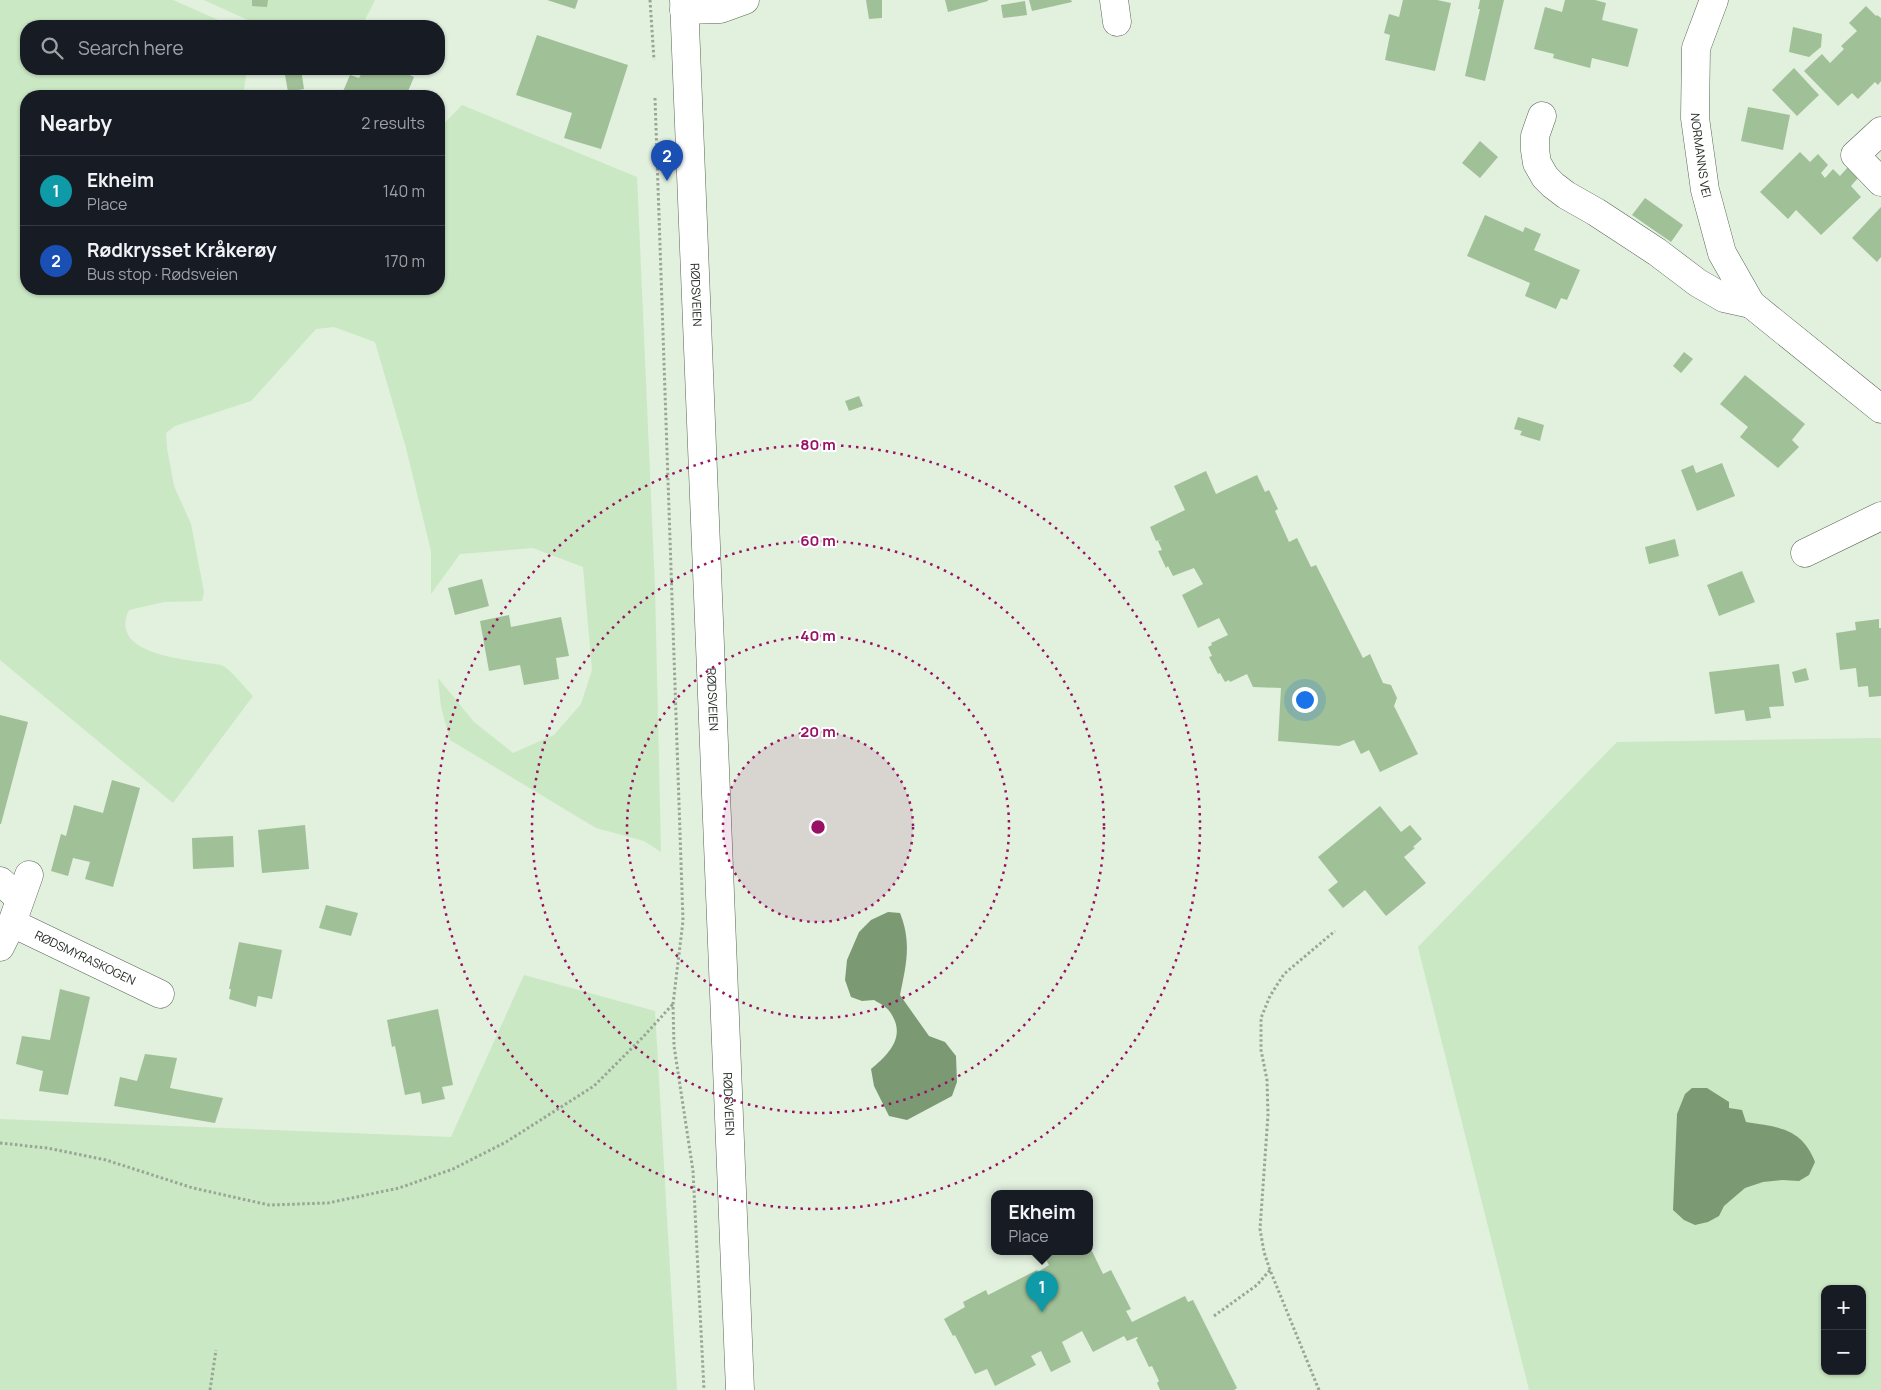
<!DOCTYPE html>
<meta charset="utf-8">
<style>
:root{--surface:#171b24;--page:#242831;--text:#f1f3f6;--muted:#9ea1a6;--line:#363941;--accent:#0b8043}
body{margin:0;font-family:Manrope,sans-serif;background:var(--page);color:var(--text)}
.controls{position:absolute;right:15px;bottom:15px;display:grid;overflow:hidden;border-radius:10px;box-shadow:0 1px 4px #0004}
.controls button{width:45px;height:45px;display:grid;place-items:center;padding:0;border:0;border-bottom:1px solid var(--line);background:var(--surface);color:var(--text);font:25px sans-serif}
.you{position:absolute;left:1304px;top:699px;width:18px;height:18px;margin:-12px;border:4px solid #fff;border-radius:50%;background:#1a73e8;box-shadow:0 0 0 8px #1a73e833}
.badge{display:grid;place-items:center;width:32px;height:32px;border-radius:50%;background:var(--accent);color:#fff;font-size:16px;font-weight:700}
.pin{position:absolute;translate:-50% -41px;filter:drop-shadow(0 1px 2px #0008)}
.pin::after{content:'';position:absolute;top:26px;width:18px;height:15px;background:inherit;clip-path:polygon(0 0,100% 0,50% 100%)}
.popup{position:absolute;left:991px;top:1190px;width:102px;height:65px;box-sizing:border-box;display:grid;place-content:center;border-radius:10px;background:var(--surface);filter:drop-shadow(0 1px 4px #0005);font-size:16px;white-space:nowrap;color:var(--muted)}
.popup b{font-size:19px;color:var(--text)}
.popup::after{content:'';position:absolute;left:50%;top:100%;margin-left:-10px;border:10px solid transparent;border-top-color:var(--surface)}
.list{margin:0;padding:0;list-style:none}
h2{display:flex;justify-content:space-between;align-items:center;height:65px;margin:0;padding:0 20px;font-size:21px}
h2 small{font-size:16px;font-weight:400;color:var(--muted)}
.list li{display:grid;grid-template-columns:32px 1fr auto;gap:15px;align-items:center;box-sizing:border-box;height:70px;padding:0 20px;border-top:1px solid var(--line)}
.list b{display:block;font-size:19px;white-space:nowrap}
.list p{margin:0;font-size:16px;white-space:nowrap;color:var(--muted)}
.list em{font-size:16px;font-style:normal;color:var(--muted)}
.icon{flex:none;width:28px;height:28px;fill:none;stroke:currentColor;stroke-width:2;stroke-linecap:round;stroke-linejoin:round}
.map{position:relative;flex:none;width:1881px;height:1390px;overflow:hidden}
.search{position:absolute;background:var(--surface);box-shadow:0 1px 4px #0004;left:20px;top:20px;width:425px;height:55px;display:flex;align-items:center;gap:12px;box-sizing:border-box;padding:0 18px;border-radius:20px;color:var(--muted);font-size:19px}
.panel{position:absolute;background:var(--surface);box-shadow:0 1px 4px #0004;left:20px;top:90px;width:425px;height:205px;border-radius:20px}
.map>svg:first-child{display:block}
.green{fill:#cae8c3;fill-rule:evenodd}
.water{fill:#7b9a73}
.building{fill:#a0c098}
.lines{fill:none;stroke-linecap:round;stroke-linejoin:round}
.minor-casing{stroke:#596556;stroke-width:29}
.path{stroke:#9aa597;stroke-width:3;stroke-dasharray:2.5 2.5;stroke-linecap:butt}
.minor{stroke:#fff;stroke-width:28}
.ring{fill:none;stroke:#981165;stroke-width:2.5;stroke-dasharray:2.5 5}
.labels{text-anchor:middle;stroke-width:4;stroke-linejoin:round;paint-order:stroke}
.street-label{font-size:12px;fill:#1f241e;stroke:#fff}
.centre{fill:#981165;stroke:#fff;stroke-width:2.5}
.ring-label{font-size:15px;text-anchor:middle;font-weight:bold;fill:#981165;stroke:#fff;stroke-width:4;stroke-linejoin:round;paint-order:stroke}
</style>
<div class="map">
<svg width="1881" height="1390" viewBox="0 0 1881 1390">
<rect width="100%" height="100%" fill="#e2f0de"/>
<path class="green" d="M0,0h173l59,26h-206v43h221l-4,27h-217v193h413v-160l23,-24 175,72 18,411 6,264 -17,-11 -48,-13 -146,-88 -9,-33 -3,-29 36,44 39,31 41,-18 27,-31 11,-34 -9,-103 -50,-19 -73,6 -29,40v-43l-25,-103 -31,-106 -41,-15 -18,2 -65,72 -76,25 -9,7 1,15 7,38 17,38 13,68 -2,9 -38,1 -35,8c-21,43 52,49 78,53 5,1 12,1 16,3 7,3 24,24 30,30l-80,107 -173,-143z
M204,0h171l-13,26h-101z
M1881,738v652h-352l-111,-443 199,-205zM1825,1289h37v82h-37z
M524,975l131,36 22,379h-677v-271l451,18z"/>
<path class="water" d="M888,912l12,1c12,30 6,52 0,82l29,41 16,6 11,14 1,26 -5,14 -45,24 -18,-4 -15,-30 -3,-17c18,-15 36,-33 19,-57 -3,-5 -11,-9 -16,-12l-12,1 -11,-4 -6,-17 2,-20 12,-28 12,-12z
M1692,1088h15l22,14v6l13,2 4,12c32,5 56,6 69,40l-6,13 -10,6 -17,-1 -19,2 -18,6 -21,18 -5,10 -11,6 -13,3 -11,-5 -11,-10 4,-96 8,-20z"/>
<path class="building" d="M252,0h16l-1,7 -15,-1z
M547,0h31l-3,9z
M866,0h16v18l-13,1z
M945,0h43v1l-40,11z
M1029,0h42l1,2 -40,9z
M1403,0h34l14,3 -16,68 -50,-11 5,-25 -6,-2 5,-19 10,3z
M1480,0h24l-19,81 -20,-5 15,-67h-2z
M1565,0h30l11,3 -4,17 36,9 -10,38 -36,-9 -2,10 -37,-10 1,-4 -20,-5 11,-42 17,5z
M1025,1l2,14 -24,3 -2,-13z
M1866,6l10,10 1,-1 4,3v63l-3,4 -3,-3 -17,17 -6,-6 -14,13 -34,-35 18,-17 8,9 14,-14 -3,-3 16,-15 -8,-8z
M1793,27l29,7 -1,13 -12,10 -20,-5z
M537,35l91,30 -27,84 -37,-11 8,-25 -56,-18z
M1794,68l25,27 -22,21 -25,-26z
M284,69h17l3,20 -16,3z
M364,69h34v1l16,7 -8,19h-65l9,-21 9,3z
M1748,107l42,8 -7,35 -42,-9z
M1480,141l18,16 -18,21 -18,-15z
M1800,152l10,10 8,-8 10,11 -7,8 4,5 8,-9 7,7 8,-9 10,11 -7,8 10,11 -40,38 -25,-25 -8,9 -28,-27z
M1645,198l38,27 -12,17 -39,-27z
M1881,207v50l-4,5 -25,-24z
M1485,215l38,17 2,-5 16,7 -7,16 46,20 -13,30 -6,-2 -5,11 -31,-13 5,-13 -63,-27z
M1684,352l9,7 -12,14 -8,-7z
M1745,375l60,49 -13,16 7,7 -21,21 -38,-31 8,-10 -28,-23z
M859,396l4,10 -14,5 -4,-10z
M1518,417l26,8 -4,16 -20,-6 2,-4 -8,-2z
M1722,463l13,33 -38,15 -16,-41 12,-5 3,8z
M1206,471l10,23 41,-19 8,17 4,-2 9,19 -3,2 14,31 8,-4 14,29 5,-2 47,93 7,-4 13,29 8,2 6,13 -3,8 24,48 -38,18 -11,-22 -8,4 -7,-14 -15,6 -61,-5 3,-53 -28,-1 -6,-13 -17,8 -1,-2 -4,2 -5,-9 -2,1 -9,-17 3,-1 -4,-9 4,-2 -1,-2 17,-8 -9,-17 -21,10 -16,-33 21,-11 -9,-16 -21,8 -5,-10 -2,2 -8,-17 4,-1 -4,-9 4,-1 -6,1 -6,-14 35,-17 -11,-24z
M1675,539l4,17 -30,8 -4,-17z
M1742,571l13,31 -36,14 -12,-31z
M482,579l7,27 -34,9 -7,-27z
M509,615l2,12 50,-10 8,39 -13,2 3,21 -35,6 -4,-20 -31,6 -9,-50z
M1879,619v9h2v68l-12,1 -1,-11 -10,1 -2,-19 -16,2 -4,-37 20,-3 -1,-8z
M1779,664l5,42 -15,1 2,11 -25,3 -2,-11 -29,4 -6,-42z
M1806,668l3,12 -14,3 -3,-11z
M0,715l28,7 -27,102h-1z
M112,780l28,8 -27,99 -28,-8 5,-17 -17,-4 -5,18 -17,-5 10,-37 5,2 8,-31 29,8z
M1380,806l21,26 9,-7 12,14 -9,8 2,1 -11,9 22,26 -40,33 -21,-26 -22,18 -15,-18 10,-8 -20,-25z
M305,825l4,44 -47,4 -4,-43z
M233,836l1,31 -41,2 -1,-31z
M326,905l32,8 -7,23 -32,-8z
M239,942l43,8 -10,49 -14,-3 -2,11 -27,-8 2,-10h-2z
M60,989l30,8 -22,98 -29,-4 4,-20 -27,-7 6,-28 28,4z
M438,1009l15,76 -11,2 3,12 -23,5 -2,-12 -15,3 -10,-49 -3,1 -5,-27z
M145,1054l32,4 -7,30 53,10 -8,25 -101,-17 6,-29 17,4z
M1090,1247l13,27 8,-4 20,39 -5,2 6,11 53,-26 3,6 5,-2 44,88 -3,2h-74l-3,-7 2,-2 -7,-15 -3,1 -13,-27 2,-2 -1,-1 -10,4 -3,-5 -31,16 -11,-21 -20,11 9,20 -20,10 -10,-21 -10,5 5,9 -41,21 -8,-17 -12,5 -20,-39 -2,1 -9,-17 21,-12 -2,-5 23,-12 2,5 49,-25 1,2 11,-7 -4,-7 13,-7h32z"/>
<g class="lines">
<defs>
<g id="minor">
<path id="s1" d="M684,0l56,1390"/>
<path d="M1114,0l3,22"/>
<path id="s2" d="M1714,0l-18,48 -1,70 10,72 17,63 29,51 130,105"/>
<path d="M684,10l36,-1 25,-9"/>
<path d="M1542,116l-7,20v14l2,13 8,14 8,8 13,10 30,17 61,40 41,31 26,15 27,6"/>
<path d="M1881,131l-26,24 26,27"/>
<path d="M1805,553l76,-37"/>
<path d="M0,881l19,17"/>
<path id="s3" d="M12,923l148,71"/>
<path d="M0,947l12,-24 17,-48"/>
</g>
</defs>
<use href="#minor" class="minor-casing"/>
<path class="path" d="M650,0l4,60
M655,98l28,823 -10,83 1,42 19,125 11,219
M0,1143l47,5 59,12 87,28 76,17 59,-2 71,-15 54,-19 53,-27 88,-56 49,-49 30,-33
M1214,1316l43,-31 13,-15
M210,1390l6,-40
M1319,1390l-49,-120 -6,-18 -4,-23 8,-114 -1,-35 -6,-30v-32l9,-22 14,-22 51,-43"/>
<use href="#minor" class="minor"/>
</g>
<circle cx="818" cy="827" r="95" fill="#981165" fill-opacity=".12"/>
<g class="ring">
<circle cx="818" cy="827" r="95"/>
<circle cx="818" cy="827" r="191"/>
<circle cx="818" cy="827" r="286"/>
<circle cx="818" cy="827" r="382"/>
</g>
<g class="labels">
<g class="street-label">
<text dy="4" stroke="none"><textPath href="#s2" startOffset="159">NORMANNS VEI</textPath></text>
<text dy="4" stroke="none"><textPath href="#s1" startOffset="295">RØDSVEIEN</textPath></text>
<text dy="4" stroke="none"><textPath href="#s1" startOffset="700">RØDSVEIEN</textPath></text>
<text dy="4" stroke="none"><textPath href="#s3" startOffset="81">RØDSMYRASKOGEN</textPath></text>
<text dy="4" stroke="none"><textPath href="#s1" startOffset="1105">RØDSVEIEN</textPath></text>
</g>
</g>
<circle cx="818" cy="827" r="8" class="centre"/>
<g class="ring-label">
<text x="818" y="450">80 m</text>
<text x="818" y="546">60 m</text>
<text x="818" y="641">40 m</text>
<text x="818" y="737">20 m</text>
</g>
</svg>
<div class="controls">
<button>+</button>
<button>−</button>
</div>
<div class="you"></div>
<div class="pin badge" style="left:1042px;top:1312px;background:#0f9aa8">1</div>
<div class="popup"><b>Ekheim</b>Place</div>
<div class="pin badge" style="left:667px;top:181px;background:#1a4fb4">2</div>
<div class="search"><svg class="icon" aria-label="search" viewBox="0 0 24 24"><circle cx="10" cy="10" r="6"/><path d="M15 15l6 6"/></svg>Search here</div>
<section class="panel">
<h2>Nearby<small>2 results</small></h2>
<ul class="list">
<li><span class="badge" style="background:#0f9aa8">1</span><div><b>Ekheim</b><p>Place</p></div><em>140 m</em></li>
<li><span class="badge" style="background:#1a4fb4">2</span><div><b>Rødkrysset Kråkerøy</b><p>Bus stop · Rødsveien</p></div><em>170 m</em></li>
</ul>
</section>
</div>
